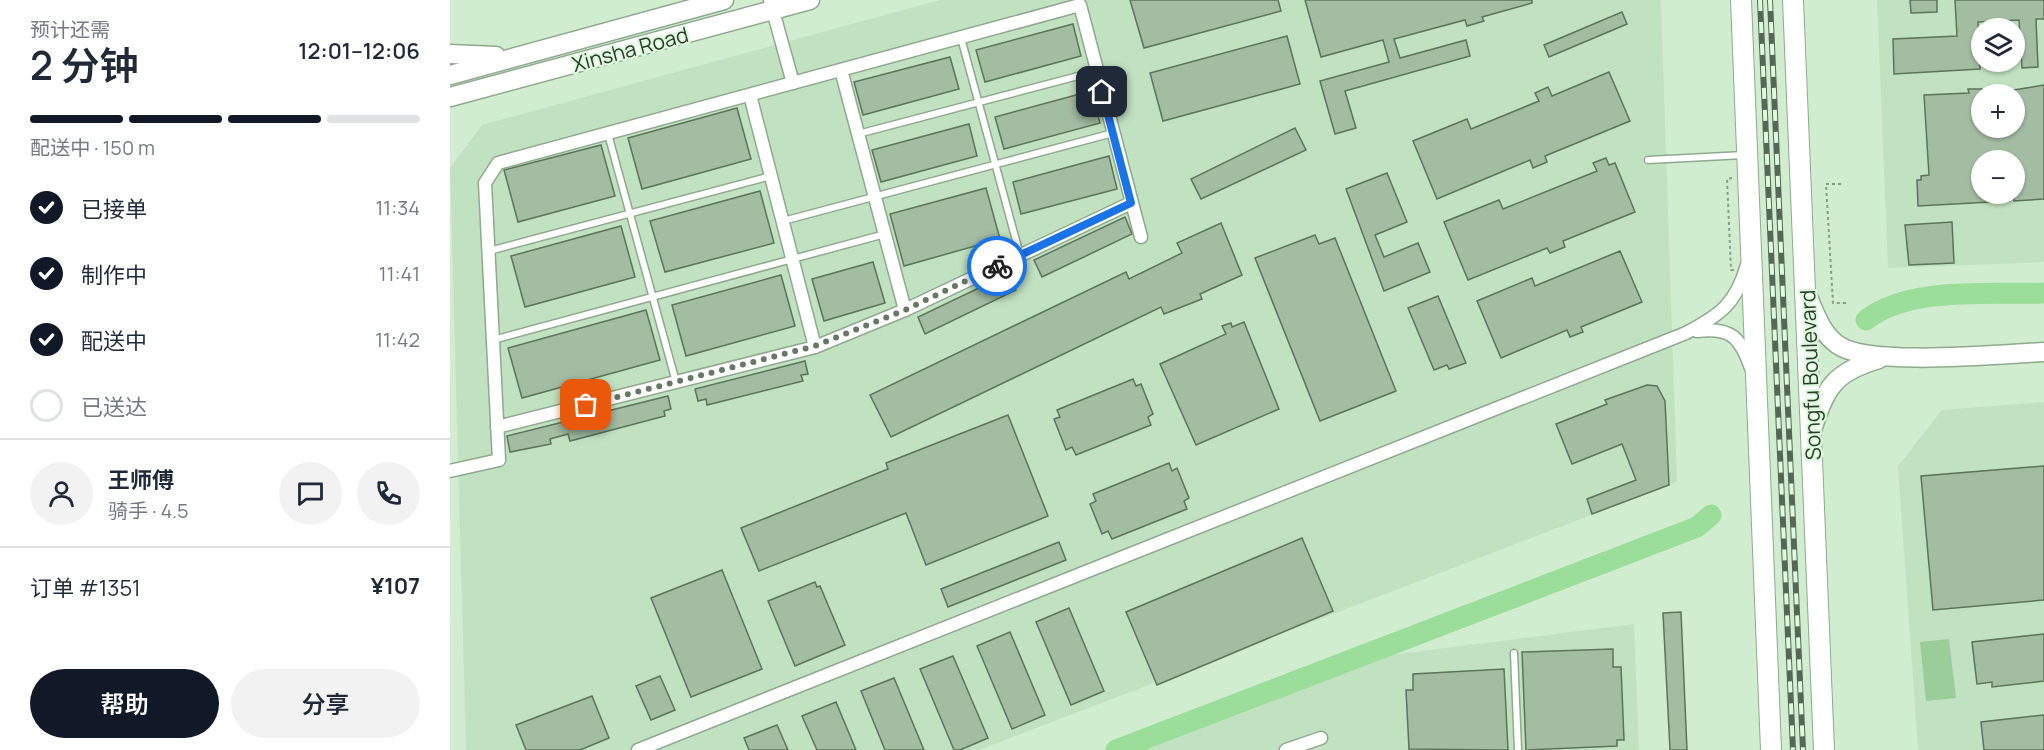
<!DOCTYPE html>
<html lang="zh">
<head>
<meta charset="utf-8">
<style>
  body { margin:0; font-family:Manrope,"Noto Sans SC",sans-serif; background:#f2f2f3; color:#1f2937; height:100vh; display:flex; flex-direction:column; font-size:22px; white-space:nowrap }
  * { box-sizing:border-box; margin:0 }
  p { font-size:20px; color:#747a83 }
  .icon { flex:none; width:33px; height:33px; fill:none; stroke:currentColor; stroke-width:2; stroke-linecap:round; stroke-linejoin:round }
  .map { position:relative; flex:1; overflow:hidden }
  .sheet { display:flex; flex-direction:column; background:#fff; width:450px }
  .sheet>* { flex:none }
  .tools { position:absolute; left:1521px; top:18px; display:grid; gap:12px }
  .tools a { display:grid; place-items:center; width:54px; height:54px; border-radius:50%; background:#fff; box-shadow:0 2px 4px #0004; font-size:30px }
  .pin { position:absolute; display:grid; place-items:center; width:51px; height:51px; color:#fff; margin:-26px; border-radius:12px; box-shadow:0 3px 9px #0006 }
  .courier { position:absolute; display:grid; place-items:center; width:60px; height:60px; margin:-30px; border:4px solid #1a73e8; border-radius:50%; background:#fff; color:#222; box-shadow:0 2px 8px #0007 }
  .headline em { font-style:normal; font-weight:600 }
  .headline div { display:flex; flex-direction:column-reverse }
  .headline { display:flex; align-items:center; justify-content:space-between; height:102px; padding:0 30px }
  h1 { font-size:39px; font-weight:600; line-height:45px }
  .bar { display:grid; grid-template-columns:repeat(4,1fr); gap:9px 6px; align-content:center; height:72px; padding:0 30px }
  .bar i { height:8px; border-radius:4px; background:#e0e1e3 }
  .bar .active { background:#111827 }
  .bar p { grid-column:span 4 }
  .line { display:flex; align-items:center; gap:15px; padding:0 30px; border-top:2px solid #e0e1e3 }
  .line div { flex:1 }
  .round { display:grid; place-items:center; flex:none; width:63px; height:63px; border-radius:32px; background:#f2f2f3 }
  ol { padding:0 30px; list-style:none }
  li { display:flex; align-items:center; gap:18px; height:66px }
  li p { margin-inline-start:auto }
  li .icon { padding:6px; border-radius:50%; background:#111827; color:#fff; stroke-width:4 }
  li:last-child { color:#747a83 }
  li i { width:33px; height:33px; border:3px solid #e0e1e3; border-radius:50% }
  .button { display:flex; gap:12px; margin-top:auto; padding:12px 30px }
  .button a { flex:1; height:69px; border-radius:36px; background:#111827; color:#fff; font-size:24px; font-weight:600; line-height:69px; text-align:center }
  .button a+a { background:#f2f2f3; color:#1f2937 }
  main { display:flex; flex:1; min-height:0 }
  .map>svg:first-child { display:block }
</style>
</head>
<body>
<main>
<section class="sheet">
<div class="headline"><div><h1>2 分钟</h1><p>预计还需</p></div><em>12:01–12:06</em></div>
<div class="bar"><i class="active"></i><i class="active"></i><i class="active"></i><i></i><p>配送中 · 150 m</p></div>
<ol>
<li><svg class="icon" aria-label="check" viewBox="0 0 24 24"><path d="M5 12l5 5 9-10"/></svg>已接单<p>11:34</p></li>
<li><svg class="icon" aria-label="check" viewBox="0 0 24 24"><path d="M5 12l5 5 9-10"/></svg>制作中<p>11:41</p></li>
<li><svg class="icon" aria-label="check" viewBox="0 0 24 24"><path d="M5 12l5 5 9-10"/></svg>配送中<p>11:42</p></li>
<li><i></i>已送达</li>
</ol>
<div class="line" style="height:108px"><a class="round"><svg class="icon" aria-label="person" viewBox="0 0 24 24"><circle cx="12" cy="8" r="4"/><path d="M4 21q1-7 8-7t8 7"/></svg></a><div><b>王师傅</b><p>骑手 · 4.5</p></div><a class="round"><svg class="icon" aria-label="chat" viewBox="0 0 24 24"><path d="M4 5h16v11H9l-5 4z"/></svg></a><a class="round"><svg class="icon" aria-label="phone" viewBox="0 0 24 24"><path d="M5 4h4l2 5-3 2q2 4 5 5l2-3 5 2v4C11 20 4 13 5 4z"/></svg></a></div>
<div class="line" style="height:78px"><div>订单 #1351</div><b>¥107</b></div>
<div class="button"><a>帮助</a><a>分享</a></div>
</section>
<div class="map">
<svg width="1594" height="750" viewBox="0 0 1594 750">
  <rect width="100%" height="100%" fill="#d1edd0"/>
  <g fill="#c1e2c0" fill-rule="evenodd">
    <polygon points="490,0 1211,0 1227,482 529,750 16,750 0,168 32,125"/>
    <path d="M1427,0h167v262l-156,6zM1532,28h32v34h-32zM1532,94h32v34h-32zM1532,160h32v34h-32z"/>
    <polygon points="1594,402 1594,750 1468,750 1448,466 1492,410"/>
    <polygon points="1184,624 1189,750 696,750 940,655"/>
  </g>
  <polygon fill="#9bcd9a" points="1499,639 1506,698 1476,701 1470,642"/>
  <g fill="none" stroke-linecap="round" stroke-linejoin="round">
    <g stroke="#9bde9a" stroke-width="21">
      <path d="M1416,320c43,-34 123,-25 178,-27"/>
      <polyline points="666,750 1247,527 1261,515"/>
    </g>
  </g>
  <g fill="#a3bda2" stroke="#5b745a" stroke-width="1.5">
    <polygon points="680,0 828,0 831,11 694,48"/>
    <polygon points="855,0 1082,0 1082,3 1032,17 1034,21 1017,26 1015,20 944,39 950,58 1016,40 1020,56 895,91 906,128 885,134 870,81 939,62 933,40 871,57"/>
    <polygon points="1460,0 1487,0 1487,12 1461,13"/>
    <polygon points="1505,0 1594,0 1594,19 1586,19 1588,67 1572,68 1569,20 1528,22 1530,69 1444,74 1443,39 1507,36"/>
    <polygon points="1172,12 1177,24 1099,57 1094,45"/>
    <polygon points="623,24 631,56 535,82 526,50"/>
    <polygon points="837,36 850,84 713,121 700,73"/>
    <polygon points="500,57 509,89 413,115 404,82"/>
    <polygon points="1159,72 1180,121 1095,156 1097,162 1083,168 1080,160 987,199 963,141 1017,119 1021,129 1089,101 1085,93 1098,87 1102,96"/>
    <polygon points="1594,85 1594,199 1564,201 1564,160 1532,160 1532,194 1559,194 1559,201 1468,206 1467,180 1471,180 1471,176 1479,175 1474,95 1519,93 1518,89 1532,89 1532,128 1564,128 1564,90"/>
    <polygon points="641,91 650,123 554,149 545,117"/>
    <polygon points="287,108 301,159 192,189 178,138"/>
    <polygon points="519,124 527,156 431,182 422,150"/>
    <polygon points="845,128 856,150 751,199 741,179"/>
    <polygon points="151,145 165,196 68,222 54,170"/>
    <polygon points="659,156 667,189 571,214 563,182"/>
    <polygon points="1156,158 1159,165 1165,163 1185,212 1113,241 1115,247 1100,253 1097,248 1018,280 994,222 1049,200 1053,209 1147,171 1143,163"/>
    <polygon points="937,173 957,222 925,235 934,257 968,243 980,272 934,291 896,189"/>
    <polygon points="536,188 550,239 454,266 440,214"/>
    <polygon points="310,191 324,243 215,272 200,221"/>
    <polygon points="675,217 682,234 592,277 584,260"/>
    <polygon points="1502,222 1504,263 1459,265 1455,225"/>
    <polygon points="771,223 792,275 750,294 752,299 714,314 711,307 441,437 420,395 676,272 679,279 732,253 727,243"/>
    <polygon points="171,226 185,277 75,307 61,256"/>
    <polygon points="865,235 869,244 885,238 946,391 870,421 805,258"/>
    <polygon points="1170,251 1192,302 1131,327 1133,332 1120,337 1117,330 1051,358 1027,301 1082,278 1085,286"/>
    <polygon points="423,262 435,303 374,321 362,279"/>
    <polygon points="558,274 566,290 475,334 468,317"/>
    <polygon points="331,275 345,326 236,356 222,305"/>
    <polygon points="988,296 1016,363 999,369 997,365 984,370 958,308"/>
    <polygon points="196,310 210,360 72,398 58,348"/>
    <polygon points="794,322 829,409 746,445 710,364 776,334 772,326 781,323 782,327"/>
    <polygon points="355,361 358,374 351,375 353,381 257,405 256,399 248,401 245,389"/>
    <polygon points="683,379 686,386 691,384 703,414 698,417 701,425 626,455 622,447 616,450 604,419 610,417 607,410"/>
    <polygon points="1197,385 1207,386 1215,401 1219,485 1142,514 1137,499 1186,480 1172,444 1122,464 1106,424 1157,404 1155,400"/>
    <polygon points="218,396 221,409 214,411 215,416 120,441 118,434 100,439 101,444 60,452 57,436"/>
    <polygon points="558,415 598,516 476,565 456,513 309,571 291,528 438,469 436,463"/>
    <polygon points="719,463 722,471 727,468 739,498 734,501 737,509 662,539 658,531 652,534 640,504 646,501 643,494"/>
    <polygon points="1594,466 1594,600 1483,610 1471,476"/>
    <polygon points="852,538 883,611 707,685 676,612"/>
    <polygon points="609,542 616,560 498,607 491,589"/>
    <polygon points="272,570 312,669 241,697 201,598"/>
    <polygon points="365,582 367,587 370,586 395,645 345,666 318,601"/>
    <polygon points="619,608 654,691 621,705 586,622"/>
    <polygon points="1231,612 1237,750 1220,750 1213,613"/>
    <polygon points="560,632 595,715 562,729 527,646"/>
    <polygon points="1594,634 1594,681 1542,687 1542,682 1527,684 1522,642"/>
    <polygon points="1163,649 1163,667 1171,667 1174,740 1167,740 1167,746 1076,750 1072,652"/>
    <polygon points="503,656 538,738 510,750 504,750 470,669"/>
    <polygon points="1054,669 1058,750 959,749 956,690 963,690 963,674"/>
    <polygon points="210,676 225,710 201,720 186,686"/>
    <polygon points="444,678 474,750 435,750 411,691"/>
    <polygon points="142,696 159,738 130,750 76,750 66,725"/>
    <polygon points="386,702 406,750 367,750 352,716"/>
    <polygon points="1594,715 1594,750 1534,750 1531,722"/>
    <polygon points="327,725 338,750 299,750 294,738"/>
  </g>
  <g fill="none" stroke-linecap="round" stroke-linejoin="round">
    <g stroke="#8fa98e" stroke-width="9">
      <g id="lane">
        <polyline points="511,38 570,255"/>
        <polyline points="158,134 226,382"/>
        <polyline points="408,134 647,71"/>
        <polyline points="1198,160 1294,155"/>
        <polyline points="333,221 663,133"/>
        <polyline points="39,251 321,176"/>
        <polyline points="43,340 435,234"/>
        <polyline points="1064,653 1068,750"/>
      </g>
    </g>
    <g stroke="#8fa98e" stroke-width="15">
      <g id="street">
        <polyline points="320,0 343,83"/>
        <polyline points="391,70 455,310"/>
        <polyline points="300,95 365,347"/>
        <path d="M1247,331c34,-4 43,6 54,37"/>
        <polyline points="47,427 365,347 455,310 681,203"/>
        <polyline points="0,471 49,460 35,183 48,163 630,5 691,237"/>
        <path d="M188,750l1048,-417c34,-18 50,-29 61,-68"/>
        <polyline points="836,750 871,738"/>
      </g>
    </g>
    <g stroke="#8fa98e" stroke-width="21">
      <g id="secondary">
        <polyline points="0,54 46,56"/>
        <polyline points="0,75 274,0"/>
        <polyline points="0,97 360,0"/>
        <path d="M1357,295c8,18 14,38 31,50 31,22 163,9 206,7"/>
        <path d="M1362,430c14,-43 22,-58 67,-71"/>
      </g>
    </g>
    <g stroke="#8fa98e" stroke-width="22">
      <g id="primary">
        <polyline points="1291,0 1321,750"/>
        <polyline points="1343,0 1374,750"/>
      </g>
    </g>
    <g stroke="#889d88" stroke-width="2" stroke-dasharray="3 3" stroke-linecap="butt">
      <polyline points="1282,178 1277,179 1281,270 1284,270"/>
      <polyline points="1391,184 1376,184 1383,303 1397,303"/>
    </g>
    <use href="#lane" stroke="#fff" stroke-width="6"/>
    <use href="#street" stroke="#fff" stroke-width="12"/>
    <use href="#secondary" stroke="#fff" stroke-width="18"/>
    <use href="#primary" stroke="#fff" stroke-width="20"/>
    <g stroke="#576757" stroke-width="6">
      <g id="rail">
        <polyline points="1310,0 1343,750"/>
        <polyline points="1320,0 1353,750"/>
      </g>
    </g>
    <use href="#rail" stroke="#defadd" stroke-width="4" stroke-dasharray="11" stroke-linecap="butt"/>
  </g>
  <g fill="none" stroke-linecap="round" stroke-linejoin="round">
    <polyline stroke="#677867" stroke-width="6" stroke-dasharray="0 10.8" points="136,405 365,346 455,310 547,266"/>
    <polyline stroke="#1a73e8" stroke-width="8" points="547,266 681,203 652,92"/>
  </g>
  <g text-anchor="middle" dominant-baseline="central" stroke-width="4.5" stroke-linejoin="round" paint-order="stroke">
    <g font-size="21" fill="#2e392e" stroke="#defadd">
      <text transform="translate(180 49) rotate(-15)">Xinsha Road</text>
      <text transform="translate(1360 375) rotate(-92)">Songfu Boulevard</text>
    </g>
  </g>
</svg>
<div class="tools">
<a><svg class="icon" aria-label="layers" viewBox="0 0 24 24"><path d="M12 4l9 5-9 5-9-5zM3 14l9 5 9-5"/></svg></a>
<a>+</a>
<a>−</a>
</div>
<div class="pin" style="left:136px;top:405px;background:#ea580c"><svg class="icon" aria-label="bag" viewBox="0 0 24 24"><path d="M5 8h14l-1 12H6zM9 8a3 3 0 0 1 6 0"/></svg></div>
<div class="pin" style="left:652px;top:92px;background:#1f2937"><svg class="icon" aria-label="home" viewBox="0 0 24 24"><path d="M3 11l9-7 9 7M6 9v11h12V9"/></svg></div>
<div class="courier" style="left:547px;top:266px"><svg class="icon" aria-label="bike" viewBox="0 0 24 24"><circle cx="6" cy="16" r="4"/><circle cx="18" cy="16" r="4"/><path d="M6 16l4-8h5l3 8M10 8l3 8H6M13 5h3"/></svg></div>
</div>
</main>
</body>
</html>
